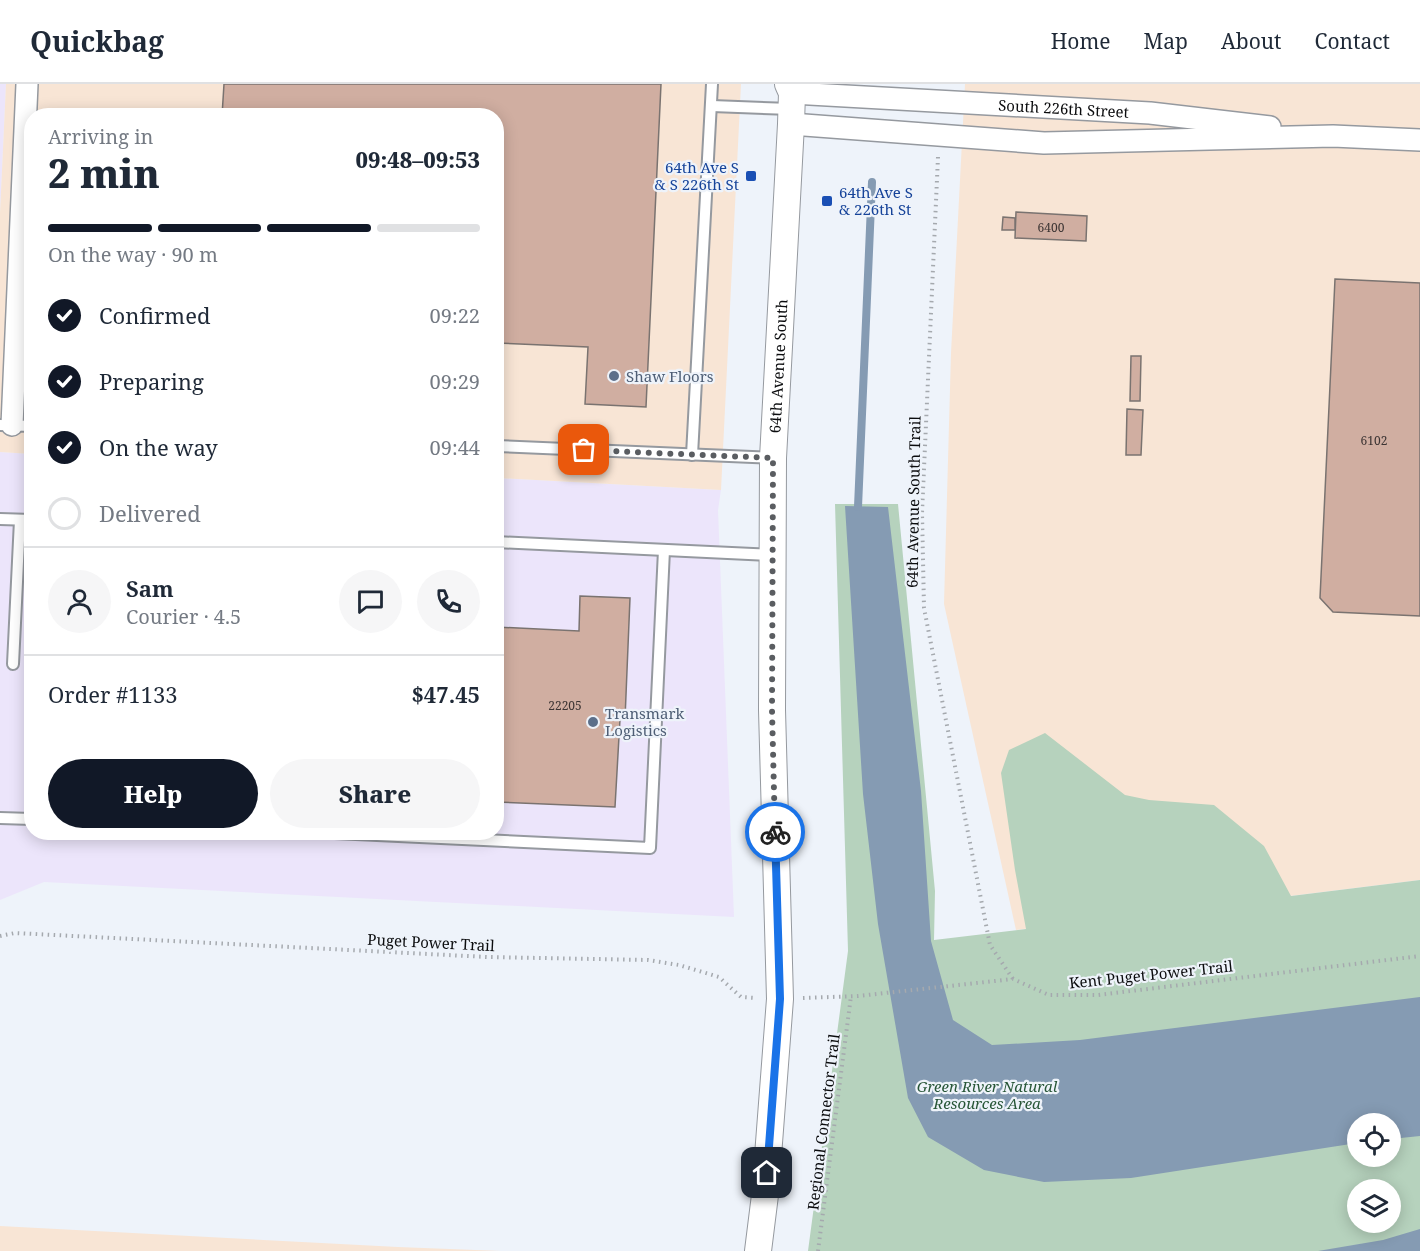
<!DOCTYPE html>
<html lang="en">
<head>
<meta charset="utf-8">
<style>
  body { margin:0; font-family:"Noto Serif",serif; background:#f6f6f7; color:#1f2937; height:100vh; display:flex; flex-direction:column; font-size:22px; white-space:nowrap }
  * { box-sizing:border-box; margin:0 }
  p { font-size:20px; color:#747a83 }
  .icon { flex:none; width:33px; height:33px; fill:none; stroke:currentColor; stroke-width:2; stroke-linecap:round; stroke-linejoin:round }
  .map { position:relative; flex:1; overflow:hidden }
  .details { position:absolute; left:24px; top:24px; width:480px; height:732px; display:flex; flex-direction:column; background:#fff; border-radius:24px; box-shadow:0 3px 15px #0003 }
  .details>* { flex:none }
  .fabs { position:absolute; left:1347px; top:1029px; display:grid; gap:12px }
  .fabs a { display:grid; place-items:center; width:54px; height:54px; border-radius:50%; background:#fff; box-shadow:0 3px 15px #0003; font-size:30px }
  .pin { position:absolute; display:grid; place-items:center; width:51px; height:51px; color:#fff; margin:-26px; border-radius:12px; box-shadow:0 3px 9px #0006 }
  .courier { position:absolute; display:grid; place-items:center; width:60px; height:60px; margin:-30px; border:4px solid #1a73e8; border-radius:50%; background:#fff; color:#222; box-shadow:0 2px 8px #0007 }
  .overview em { font-style:normal; font-weight:800 }
  .overview div { display:flex; flex-direction:column-reverse }
  .overview { display:flex; align-items:center; justify-content:space-between; height:102px; padding:0 24px }
  h1 { font-size:39px; font-weight:800; line-height:45px }
  .bar { display:grid; grid-template-columns:repeat(4,1fr); gap:9px 6px; align-content:center; height:72px; padding:0 24px }
  .bar i { height:8px; border-radius:4px; background:#e0e1e3 }
  .bar .selected { background:#111827 }
  .bar p { grid-column:span 4 }
  .line { display:flex; align-items:center; gap:15px; padding:0 24px; border-top:2px solid #e0e1e3 }
  .line div { flex:1 }
  .round { display:grid; place-items:center; flex:none; width:63px; height:63px; border-radius:32px; background:#f6f6f7 }
  ol { padding:0 24px; list-style:none }
  li { display:flex; align-items:center; gap:18px; height:66px }
  li p { margin-inline-start:auto }
  li .icon { padding:6px; border-radius:50%; background:#111827; color:#fff; stroke-width:4 }
  li:last-child { color:#747a83 }
  li i { width:33px; height:33px; border:3px solid #e0e1e3; border-radius:50% }
  .primary-button { display:flex; gap:12px; margin-top:auto; padding:12px 24px }
  .primary-button a { flex:1; height:69px; border-radius:36px; background:#111827; color:#fff; font-size:24px; font-weight:800; line-height:69px; text-align:center }
  .primary-button a+a { background:#f6f6f7; color:#1f2937 }
  header { display:flex; align-items:center; gap:36px; box-sizing:border-box; height:84px; padding:0 30px; background:#fff; border-bottom:2px solid #e0e1e3 }
  header strong { font-size:28px }
  nav { display:flex; gap:33px; margin-inline-start:auto; font-size:21px }
  .map>svg:first-child { display:block }
</style>
</head>
<body>
<header>
<strong>Quickbag</strong>
<nav><a>Home</a><a>Map</a><a>About</a><a>Contact</a></nav>
</header>
<div class="map">
<svg width="1420" height="1167" viewBox="0 0 1420 1167">
  <rect width="100%" height="100%" fill="#eef3fa"/>
  <g fill="#ece5fb">
    <polygon points="0,0 6,0 0,129"/>
    <polygon points="0,368 31,370 32,748 496,748 497,394 721,406 718,426 734,833 44,798 0,816"/>
  </g>
  <g fill="#f8e5d5">
    <polygon points="6,0 741,0 721,406 497,394 496,32 32,32 31,370 0,368 0,129"/>
    <polygon points="965,0 1420,0 1420,796 1016,846 944,520 951,269"/>
    <polygon points="0,1142 398,1163 501,1167 0,1167"/>
  </g>
  <path fill="#b6d2bd" fill-rule="evenodd" d="M835,420h63l37,387 -1,49 92,-11 -11,-59 -14,-97 8,-23 36,-17 80,62 24,5 65,5 50,41 27,50 129,-16v371h-612l40,-300zM1358,1040h32v32h-32zM1358,1106h32v32h-32z"/>
  <g fill="#859bb3">
    <polygon points="845,422 888,423 921,707 931,857 953,936 992,961 1080,956 1420,913 1420,1052 1391,1055 1390,1040 1358,1040 1357,1059 1131,1094 1044,1098 984,1086 928,1053 908,1014 878,840 863,710"/>
    <polygon points="1420,1145 1420,1167 1318,1167 1383,1156"/>
  </g>
  <g fill="none" stroke-linecap="round" stroke-linejoin="round">
    <polyline stroke="#859bb3" stroke-width="8" points="858,423 872,98"/>
  </g>
  <g fill="#d0aea1" stroke="#7a7370" stroke-width="1.5">
    <polygon points="224,0 661,0 646,323 585,320 588,263 496,259 496,32 222,32"/>
    <polygon points="1016,128 1087,132 1086,157 1015,154"/>
    <polygon points="1003,133 1015,134 1015,146 1002,146"/>
    <polygon points="1335,195 1420,199 1420,532 1333,528 1320,514"/>
    <polygon points="1131,272 1141,272 1140,317 1130,317"/>
    <polygon points="1127,325 1143,326 1141,371 1126,371"/>
    <polygon points="580,512 630,514 625,635 620,635 615,723 496,718 496,543 579,547"/>
    <polygon points="32,524 32,599 28,599"/>
    <polygon points="32,616 32,695 28,695"/>
  </g>
  <g fill="none" stroke-linecap="round" stroke-linejoin="round">
    <g stroke="#95999f" stroke-width="14">
      <g id="service">
        <polyline points="712,22 791,25"/>
        <polyline points="0,341 32,342"/>
        <polyline points="496,362 773,374"/>
        <polyline points="692,371 712,0"/>
        <polyline points="0,435 32,436"/>
        <polyline points="496,458 772,471"/>
        <polyline points="13,580 20,436"/>
        <polyline points="0,734 32,735"/>
        <polyline points="313,748 650,764 664,466"/>
      </g>
    </g>
    <g stroke="#95999f" stroke-width="24">
      <g id="minor">
        <path id="s1" d="M792,9l358,20 120,14"/>
        <polyline points="791,40 1044,59 1333,52 1420,56"/>
        <polyline points="12,341 27,0"/>
      </g>
    </g>
    <g stroke="#95999f" stroke-width="28">
      <g id="tertiary">
        <path id="s2" d="M758,1167l7,-56 15,-196 -8,-289 1,-252 18,-334 1,-31 -4,-9"/>
      </g>
    </g>
    <g stroke="#a5a9ae" stroke-width="4" stroke-dasharray="1.5 4.5" stroke-linecap="butt">
      <polyline points="938,73 922,429 924,524 990,861 1013,895"/>
      <polyline points="0,852 15,849 487,873 648,876 679,881 719,893 741,913 757,914"/>
      <polyline points="803,914 858,912 1013,895 1049,911 1098,911 1420,872"/>
      <polyline points="818,1167 851,912"/>
    </g>
    <use href="#service" stroke="#fff" stroke-width="10"/>
    <use href="#minor" stroke="#fff" stroke-width="21"/>
    <use href="#tertiary" stroke="#fff" stroke-width="26"/>
  </g>
  <g fill="none" stroke-linecap="round" stroke-linejoin="round">
    <polyline stroke="#5a5d61" stroke-width="6" stroke-dasharray="0 10.8" points="584,366 773,374 772,626 775,748"/>
    <polyline stroke="#1a73e8" stroke-width="8" points="767,1089 780,915 775,748"/>
  </g>
  <g fill="#1a4fb4" stroke="#eef3fa" stroke-width="2">
    <rect x="745" y="86" width="12" height="12" rx="3"/>
    <rect x="821" y="111" width="12" height="12" rx="3"/>
  </g>
  <g fill="#5c6f8a" stroke="#eef3fa" stroke-width="2">
    <circle cx="614" cy="292" r="6"/>
    <circle cx="593" cy="638" r="6"/>
  </g>
  <g text-anchor="middle" dominant-baseline="central" stroke-width="4.5" stroke-linejoin="round" paint-order="stroke">
    <g font-size="12" fill="#3c3433">
      <text x="1051" y="143">6400</text>
      <text x="1374" y="356">6102</text>
      <text x="565" y="621">22205</text>
    </g>
    <g font-size="15" fill="#0b0c0e" stroke="#eef3fa">
      <text stroke="none"><textPath href="#s1" startOffset="272">South 226th Street</textPath></text>
      <text stroke="none"><textPath href="#s2" startOffset="886">64th Avenue South</textPath></text>
      <text transform="translate(913 418) rotate(-89)">64th Avenue South Trail</text>
      <text transform="translate(431 858) rotate(3)">Puget Power Trail</text>
      <text transform="translate(1151 890) rotate(-6)">Kent Puget Power Trail</text>
      <text transform="translate(823 1038) rotate(-83)">Regional Connector Trail</text>
    </g>
    <g font-size="15" fill="#164399" stroke="#eef3fa" text-anchor="end">
      <text x="739" y="83">64th Ave S<tspan x="739" dy="17">&amp; S 226th St</tspan></text>
      <text x="839" y="108" text-anchor="start">64th Ave S<tspan x="839" dy="17">&amp; 226th St</tspan></text>
    </g>
    <g font-size="15" fill="#4e5e75" stroke="#eef3fa" text-anchor="start">
      <text x="626" y="292">Shaw Floors</text>
      <text x="605" y="629">Transmark<tspan x="605" dy="17">Logistics</tspan></text>
    </g>
    <g font-size="15" font-style="italic" fill="#275637" stroke="#eef3fa">
      <text x="987" y="1002">Green River Natural<tspan x="987" dy="17">Resources Area</tspan></text>
    </g>
  </g>
</svg>
<div class="fabs">
<a><svg class="icon" aria-label="locate" viewBox="0 0 24 24"><circle cx="12" cy="12" r="6"/><path d="M12 2v4M12 18v4M2 12h4M18 12h4"/></svg></a>
<a><svg class="icon" aria-label="layers" viewBox="0 0 24 24"><path d="M12 4l9 5-9 5-9-5zM3 14l9 5 9-5"/></svg></a>
</div>
<div class="pin" style="left:584px;top:366px;background:#ea580c"><svg class="icon" aria-label="bag" viewBox="0 0 24 24"><path d="M5 8h14l-1 12H6zM9 8a3 3 0 0 1 6 0"/></svg></div>
<div class="pin" style="left:767px;top:1089px;background:#1f2937"><svg class="icon" aria-label="home" viewBox="0 0 24 24"><path d="M3 11l9-7 9 7M6 9v11h12V9"/></svg></div>
<div class="courier" style="left:775px;top:748px"><svg class="icon" aria-label="bike" viewBox="0 0 24 24"><circle cx="6" cy="16" r="4"/><circle cx="18" cy="16" r="4"/><path d="M6 16l4-8h5l3 8M10 8l3 8H6M13 5h3"/></svg></div>
<section class="details">
<div class="overview"><div><h1>2 min</h1><p>Arriving in</p></div><em>09:48–09:53</em></div>
<div class="bar"><i class="selected"></i><i class="selected"></i><i class="selected"></i><i></i><p>On the way · 90 m</p></div>
<ol>
<li><svg class="icon" aria-label="check" viewBox="0 0 24 24"><path d="M5 12l5 5 9-10"/></svg>Confirmed<p>09:22</p></li>
<li><svg class="icon" aria-label="check" viewBox="0 0 24 24"><path d="M5 12l5 5 9-10"/></svg>Preparing<p>09:29</p></li>
<li><svg class="icon" aria-label="check" viewBox="0 0 24 24"><path d="M5 12l5 5 9-10"/></svg>On the way<p>09:44</p></li>
<li><i></i>Delivered</li>
</ol>
<div class="line" style="height:108px"><a class="round"><svg class="icon" aria-label="person" viewBox="0 0 24 24"><circle cx="12" cy="8" r="4"/><path d="M4 21q1-7 8-7t8 7"/></svg></a><div><b>Sam</b><p>Courier · 4.5</p></div><a class="round"><svg class="icon" aria-label="chat" viewBox="0 0 24 24"><path d="M4 5h16v11H9l-5 4z"/></svg></a><a class="round"><svg class="icon" aria-label="phone" viewBox="0 0 24 24"><path d="M5 4h4l2 5-3 2q2 4 5 5l2-3 5 2v4C11 20 4 13 5 4z"/></svg></a></div>
<div class="line" style="height:78px"><div>Order #1133</div><b>$47.45</b></div>
<div class="primary-button"><a>Help</a><a>Share</a></div>
</section>
</div>
</body>
</html>
